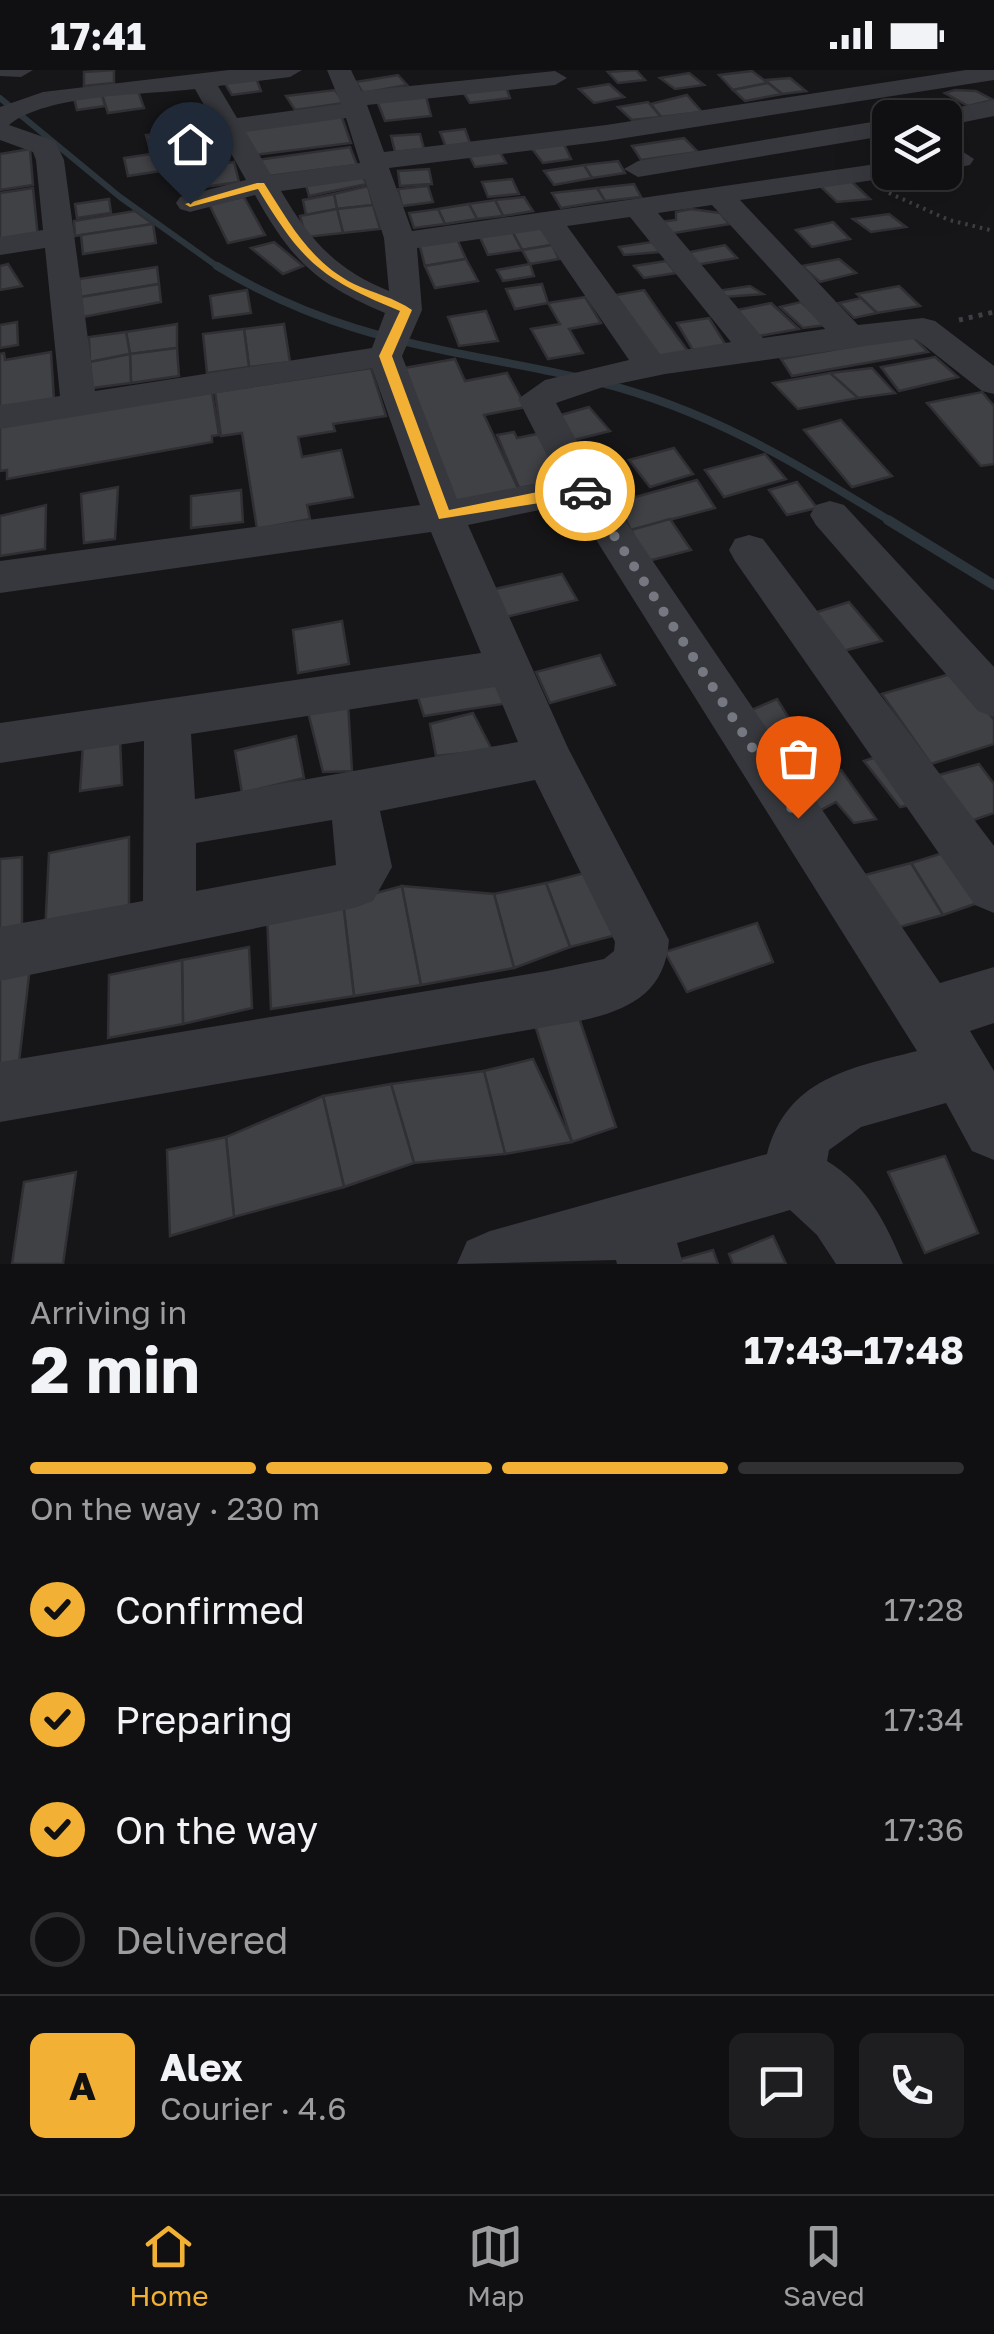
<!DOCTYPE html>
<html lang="en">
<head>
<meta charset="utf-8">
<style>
  body { margin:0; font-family:"Golos Text",sans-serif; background:#1e1e20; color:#f1f3f6; height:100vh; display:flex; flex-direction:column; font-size:38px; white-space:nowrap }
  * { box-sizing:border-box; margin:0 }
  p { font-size:32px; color:#9c9d9f }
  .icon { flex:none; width:55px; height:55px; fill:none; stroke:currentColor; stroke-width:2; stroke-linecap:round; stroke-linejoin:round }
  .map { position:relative; height:1194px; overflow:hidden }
  .sheet { display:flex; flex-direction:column; background:#101012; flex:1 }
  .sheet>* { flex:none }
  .buttons { position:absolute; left:872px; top:30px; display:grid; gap:20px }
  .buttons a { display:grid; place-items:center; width:90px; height:90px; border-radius:15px; background:#101012; box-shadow:0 10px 40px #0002,0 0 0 2px #303032; font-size:50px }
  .pin { position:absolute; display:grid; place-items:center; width:85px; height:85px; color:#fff; margin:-102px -42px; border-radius:50% 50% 50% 0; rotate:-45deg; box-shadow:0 0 10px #0007 }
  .pin .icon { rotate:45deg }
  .courier { position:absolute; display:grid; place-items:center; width:100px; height:100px; margin:-50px; border:8px solid #f2b134; border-radius:50%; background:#fff; color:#222; box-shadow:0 2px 12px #0007 }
  .headline em { font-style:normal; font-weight:700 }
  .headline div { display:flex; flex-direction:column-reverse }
  .headline { display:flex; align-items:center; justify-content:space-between; height:170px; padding:0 30px }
  h1 { font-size:65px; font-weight:700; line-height:75px }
  .bar { display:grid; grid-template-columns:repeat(4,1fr); gap:15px 10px; align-content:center; height:120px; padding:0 30px }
  .bar i { height:12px; border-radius:8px; background:#303032 }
  .bar .selected { background:#f2b134 }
  .bar p { grid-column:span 4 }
  .line { display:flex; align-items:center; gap:25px; padding:0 30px; border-top:2px solid #303032 }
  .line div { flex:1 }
  .round { display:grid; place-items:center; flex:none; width:105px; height:105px; border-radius:15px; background:#1e1e20 }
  ol { padding:0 30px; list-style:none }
  li { display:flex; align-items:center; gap:30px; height:110px }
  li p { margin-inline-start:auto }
  li .icon { padding:10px; border-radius:50%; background:#f2b134; color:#111; stroke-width:4 }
  li:last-child { color:#9c9d9f }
  li i { width:55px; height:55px; border:5px solid #303032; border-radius:50% }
  .status { display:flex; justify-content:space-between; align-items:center; height:70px; padding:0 50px; background:#101012; direction:ltr }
  .status svg { height:28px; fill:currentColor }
  .menu { display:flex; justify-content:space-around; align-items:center; height:140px; border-top:2px solid #303032; background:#101012; font-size:28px; color:#9c9d9f }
  .menu a { display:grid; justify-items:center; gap:5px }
  .menu .selected { color:#f2b134 }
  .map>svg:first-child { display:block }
</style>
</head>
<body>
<div class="status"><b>17:41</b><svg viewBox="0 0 49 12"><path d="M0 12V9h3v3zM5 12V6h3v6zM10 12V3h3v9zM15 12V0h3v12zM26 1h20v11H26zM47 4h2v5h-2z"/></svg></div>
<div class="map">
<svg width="994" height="1194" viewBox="0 0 994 1194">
  <rect width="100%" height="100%" fill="#161618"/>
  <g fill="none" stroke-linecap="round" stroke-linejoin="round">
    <polyline stroke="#2c353c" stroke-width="6" points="0,28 120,127 221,199"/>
    <g stroke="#2c353c" stroke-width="8">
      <path d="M217,196c123,75 223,81 359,111"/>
      <path d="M598,312c112,28 197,81 294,140"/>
    </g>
    <polyline stroke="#2c353c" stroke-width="10" points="888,450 994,515"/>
  </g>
  <g fill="#404145" stroke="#303034" stroke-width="2.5">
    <polygon points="114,0 114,13 84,16 84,2"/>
    <polygon points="636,0 645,10 618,13 608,2"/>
    <polygon points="752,1 768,13 733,20 719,5"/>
    <polygon points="689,3 704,15 675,19 660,8"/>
    <polygon points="398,5 407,15 363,23 356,12"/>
    <polygon points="256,8 261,21 232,25 224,12"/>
    <polygon points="790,8 806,21 782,24 765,10"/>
    <polygon points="768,13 782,24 745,31 733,20"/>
    <polygon points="609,14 624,27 594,33 579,19"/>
    <polygon points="506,17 510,28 470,33 463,22"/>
    <polygon points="335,20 344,33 295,40 286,26"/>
    <polygon points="955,20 976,21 993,30 968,36 945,23"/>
    <polygon points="138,21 144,38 108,43 102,25"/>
    <polygon points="102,25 105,36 77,40 74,28"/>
    <polygon points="687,25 702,42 661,47 651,34"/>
    <polygon points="426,26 431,46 385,51 377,31"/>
    <polygon points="648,32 661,47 632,50 618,37"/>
    <polygon points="340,42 351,73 246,86 239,56"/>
    <polygon points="213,56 225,91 128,106 124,88 151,84 146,65"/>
    <polygon points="465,59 470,73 446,77 440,62"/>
    <polygon points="420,64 424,79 395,82 391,66"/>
    <polygon points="684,68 698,82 641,90 632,76"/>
    <polygon points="563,72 571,89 543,93 530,76"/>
    <polygon points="350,77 357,95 261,107 257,90"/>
    <polygon points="30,79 33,115 0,120 0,84"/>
    <polygon points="499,80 506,93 475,97 468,83"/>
    <polygon points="618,91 625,103 592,108 584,95"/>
    <polygon points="234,92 239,112 190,119 186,98"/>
    <polygon points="584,95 592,108 554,115 544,101"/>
    <polygon points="429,99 432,114 400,116 398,101"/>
    <polygon points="361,104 367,114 309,126 305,111"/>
    <polygon points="512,109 519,124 488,127 482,112"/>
    <polygon points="851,111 870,129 837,132 819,115"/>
    <polygon points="634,114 641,127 605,131 597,118"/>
    <polygon points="368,116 373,135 337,139 334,124"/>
    <polygon points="428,116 433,132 402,136 398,119"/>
    <polygon points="33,118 38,168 0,175 0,123"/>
    <polygon points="597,118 605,131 561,138 552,123"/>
    <polygon points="334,124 337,139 306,145 303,130"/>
    <polygon points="244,127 265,165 228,173 209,134"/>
    <polygon points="524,127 533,141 503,146 495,130"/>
    <polygon points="109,129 111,143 77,148 75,134"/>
    <polygon points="495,130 503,146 477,149 469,134"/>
    <polygon points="469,134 477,149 445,154 438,139"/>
    <polygon points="373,135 380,159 343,163 337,139"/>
    <polygon points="337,139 343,163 306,167 300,146"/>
    <polygon points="438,139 445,154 414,158 409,143"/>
    <polygon points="691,139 720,143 729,154 668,164 659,152 676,150 676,142"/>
    <polygon points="135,141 153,154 75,166 74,151"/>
    <polygon points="889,144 906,157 871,162 853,149"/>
    <polygon points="833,152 850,169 812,177 796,160"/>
    <polygon points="153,154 156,173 83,184 81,165"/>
    <polygon points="543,157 552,175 522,180 512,161"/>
    <polygon points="512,161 522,180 488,185 479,165"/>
    <polygon points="457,169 466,189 425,196 419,173"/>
    <polygon points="274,172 303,196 283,204 251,178"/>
    <polygon points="652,172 660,182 624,185 619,177"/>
    <polygon points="552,175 559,189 530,194 522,180"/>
    <polygon points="725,175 737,188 696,195 685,183"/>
    <polygon points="466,189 478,211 435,218 425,196"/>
    <polygon points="839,189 856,203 820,212 802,196"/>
    <polygon points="666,191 676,203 644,208 634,196"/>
    <polygon points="8,194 22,216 0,220 0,196"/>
    <polygon points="530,194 534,206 503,211 497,200"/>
    <polygon points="157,197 159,214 81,227 79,209"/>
    <polygon points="159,214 161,232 83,247 81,227"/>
    <polygon points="542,214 548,233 515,239 506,219"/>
    <polygon points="750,216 763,224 724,227 717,221"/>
    <polygon points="899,216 920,236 877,243 857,224"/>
    <polygon points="247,220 251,243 213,248 210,226"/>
    <polygon points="644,220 662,246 690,284 656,291 611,226"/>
    <polygon points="585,227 601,253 569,259 583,283 548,289 531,259 560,254 548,233"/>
    <polygon points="861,228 877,243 854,248 839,233"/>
    <polygon points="801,232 826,255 803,258 780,237"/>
    <polygon points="771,233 799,259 759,266 737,240"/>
    <polygon points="486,241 498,271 459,276 448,247"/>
    <polygon points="709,248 727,277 694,282 677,253"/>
    <polygon points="17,252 18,275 0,278 0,255"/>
    <polygon points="177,254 177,278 130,284 126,262"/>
    <polygon points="284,254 290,292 249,297 244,259"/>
    <polygon points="244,259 249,297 207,303 203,264"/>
    <polygon points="126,262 130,284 90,292 89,267"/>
    <polygon points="912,266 928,282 792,306 781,289"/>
    <polygon points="177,278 179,306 131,313 130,284"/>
    <polygon points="51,282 54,330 0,340 0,284 4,283 5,290"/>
    <polygon points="130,284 131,313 92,318 90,292"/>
    <polygon points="935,287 958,307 899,321 881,297"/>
    <polygon points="455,289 465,311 507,303 526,337 484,345 519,420 445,435 393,300"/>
    <polygon points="371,298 386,346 333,354 335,361 298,367 302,387 341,380 353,427 307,435 310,449 257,459 242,363 221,366 215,322"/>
    <polygon points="872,298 895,323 858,328 830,303"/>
    <polygon points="830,303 858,328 798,339 773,313"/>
    <polygon points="212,322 219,365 212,366 212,372 7,409 7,400 0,401 0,356"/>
    <polygon points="982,322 994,336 994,394 981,396 927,333"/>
    <polygon points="589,337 610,361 570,371 554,347"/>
    <polygon points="841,350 892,406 852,417 804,360"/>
    <polygon points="514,362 517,368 542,363 563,410 519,418 497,365"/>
    <polygon points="674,378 693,404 650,417 629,390"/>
    <polygon points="765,384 786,409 724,427 705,400"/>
    <polygon points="697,410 715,438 631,460 617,432"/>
    <polygon points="797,412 817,438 787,445 769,420"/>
    <polygon points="118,417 115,469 84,473 81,424"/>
    <polygon points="241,420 243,452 191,458 191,426"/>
    <polygon points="46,435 45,479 0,486 0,446"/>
    <polygon points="670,449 691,480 648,491 631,460"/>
    <polygon points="562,504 577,530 506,547 495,519"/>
    <polygon points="849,532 882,571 835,583 808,545"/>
    <polygon points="342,551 349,594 298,603 293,560"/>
    <polygon points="600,585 615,615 550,633 536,602"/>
    <polygon points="957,602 994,650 994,674 931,694 882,624"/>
    <polygon points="495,607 509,633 424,646 415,618"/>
    <polygon points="777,629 806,676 772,691 742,644"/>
    <polygon points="348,633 352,701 323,702 308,642"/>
    <polygon points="473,643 492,680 436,686 430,654"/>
    <polygon points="296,666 304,708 242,723 235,681"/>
    <polygon points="120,669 122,715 80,721 83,674"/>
    <polygon points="879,686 920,733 900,737 864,691"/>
    <polygon points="979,694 994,714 994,743 965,753 928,708"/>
    <polygon points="841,700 876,749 854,753 836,732 817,742 800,716"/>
    <polygon points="129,767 129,845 45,863 49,783"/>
    <polygon points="956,779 989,829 943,845 911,793"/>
    <polygon points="22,787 22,857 0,859 0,789"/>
    <polygon points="911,793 943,845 889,860 857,807"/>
    <polygon points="596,800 624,863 570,877 546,813"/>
    <polygon points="546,813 570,877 514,898 494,824"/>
    <polygon points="402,816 421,915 354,926 343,832"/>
    <polygon points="402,816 494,824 514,898 421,915"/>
    <polygon points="343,832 354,926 271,939 267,845"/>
    <polygon points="757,853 773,892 687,922 665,882"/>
    <polygon points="249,877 252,938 183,954 182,890"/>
    <polygon points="0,886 30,897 19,992 0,994"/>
    <polygon points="182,890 183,954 108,968 109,905"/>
    <polygon points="576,939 616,1057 572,1072 534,952"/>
    <polygon points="533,989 572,1072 505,1084 484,1001"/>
    <polygon points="484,1001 505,1084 414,1093 391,1014"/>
    <polygon points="391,1014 414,1093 344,1117 323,1026"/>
    <polygon points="323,1026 344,1117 234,1147 226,1067"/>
    <polygon points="226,1067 234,1147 170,1166 167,1080"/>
    <polygon points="945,1086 978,1163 925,1183 888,1102"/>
    <polygon points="76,1102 63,1194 12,1194 24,1112"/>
    <polygon points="773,1166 786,1194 733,1194 729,1184"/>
    <polygon points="713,1180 718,1194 663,1194"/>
  </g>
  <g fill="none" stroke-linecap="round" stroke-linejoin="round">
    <polyline stroke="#3d3f44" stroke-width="4" stroke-dasharray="2.5 5" stroke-linecap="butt" points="889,123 949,150 994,161"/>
    <polyline stroke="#3d3f44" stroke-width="5" stroke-dasharray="4 6" stroke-linecap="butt" points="959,250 994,242"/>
    <g fill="#37383d" fill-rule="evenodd">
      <polygon points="0,0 33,0 21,7 0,6"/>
      <path d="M229,0h73l-12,7 -72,9 19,32 104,-14 -14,-34h24l10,21 194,-20 12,7 -12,7 -188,20 17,47 222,-27 360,-55h28v10l-388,61 -217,27 23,63 478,-69v10h12l-2,4 -160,24 118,125 65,-7 12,3 59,45v28l-12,-3 -66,-52 -251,35 -62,13 -47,16 43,79 341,501 54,-16v56l-24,8 24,40v89l-22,-9 -26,-48 -85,24 -32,23 -2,11c40,24 59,62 76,103h-67l-19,-29 -27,-25 -113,33 6,21h-66l-1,-4 -159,4 10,-23 23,-10 277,-77c20,-75 82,-86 150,-103l-344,-548 -105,22 100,223 101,192c-4,54 -42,71 -90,81l-579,101v-60l547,-91 57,-12 10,-8 1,-9 -80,-162 -155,31 12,56 -19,34 -19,7 -354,73v-54l143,-26 1,-160 -144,22v-40l481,-70 -50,-121 -431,61v-32l420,-56 -48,-137 -372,61v-24l60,-9 -15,-148 -45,7v-18l43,-7 -7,-70 -3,-8 -33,-12v-33l43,-15zM195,19l51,91 -66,17 -4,6 4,6 10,3 65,-17c37,66 60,88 130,118l-13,35 -277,43 -31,-231 -9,-19 -46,-16c37,-31 137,-30 186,-36zM346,48l14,45 -89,12 -25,-43zM365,109l19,59 5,53c-54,-22 -79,-51 -108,-100zM712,135l113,124 -62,9 -105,-125zM630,147l101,125 -71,12 -93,-128zM540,160l89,130 -84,20 -27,19 41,80 -102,20 -55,-143 20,-46 -5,-62zM495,617l23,55 -323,57 -4,-65zM332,750l4,45 -140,26v-48z"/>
      <polygon points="994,30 994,46 945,56 945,48 931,48 935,42"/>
      <polygon points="890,49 890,65 638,107 624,99 638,91"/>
      <polygon points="945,70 974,89 970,95 960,97 945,91"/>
      <polygon points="830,431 844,435 994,597 994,647 978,641 816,455 810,445 816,435"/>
      <polygon points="749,465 763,469 994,776 994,843 975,835 735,491 729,480 735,469"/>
    </g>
  </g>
  <path fill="#f2b134" d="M257,113h7c25,39 46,79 90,101 19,9 41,14 58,26l-20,46 57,154 133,-27 8,5v7l-151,24 -60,-163 21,-45c-80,-33 -97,-48 -142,-122l-68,18 -5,-3z"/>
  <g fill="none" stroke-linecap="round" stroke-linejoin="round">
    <polyline stroke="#757880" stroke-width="10" stroke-dasharray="0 18" points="585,421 798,748"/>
  </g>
</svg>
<div class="buttons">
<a><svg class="icon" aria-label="layers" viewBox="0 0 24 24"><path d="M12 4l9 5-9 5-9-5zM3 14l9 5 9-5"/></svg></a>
</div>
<div class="pin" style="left:798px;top:748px;background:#ea580c"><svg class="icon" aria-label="bag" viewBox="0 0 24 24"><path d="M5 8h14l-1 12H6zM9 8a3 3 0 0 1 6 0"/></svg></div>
<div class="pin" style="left:190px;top:134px;background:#1f2937"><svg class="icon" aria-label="home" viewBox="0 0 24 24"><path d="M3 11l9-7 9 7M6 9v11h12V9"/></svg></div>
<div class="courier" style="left:585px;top:421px"><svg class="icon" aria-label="car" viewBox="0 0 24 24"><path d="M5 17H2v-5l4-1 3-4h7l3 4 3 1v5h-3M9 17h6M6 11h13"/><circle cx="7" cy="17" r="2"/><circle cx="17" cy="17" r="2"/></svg></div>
</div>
<section class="sheet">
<div class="headline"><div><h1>2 min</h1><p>Arriving in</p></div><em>17:43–17:48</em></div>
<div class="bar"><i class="selected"></i><i class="selected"></i><i class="selected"></i><i></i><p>On the way · 230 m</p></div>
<ol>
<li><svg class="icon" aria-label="check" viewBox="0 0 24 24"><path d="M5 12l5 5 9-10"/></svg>Confirmed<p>17:28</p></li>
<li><svg class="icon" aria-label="check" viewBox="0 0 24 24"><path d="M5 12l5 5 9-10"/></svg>Preparing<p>17:34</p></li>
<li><svg class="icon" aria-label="check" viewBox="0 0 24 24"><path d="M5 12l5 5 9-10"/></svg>On the way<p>17:36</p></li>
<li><i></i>Delivered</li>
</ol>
<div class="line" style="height:180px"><b class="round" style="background:#f2b134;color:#111">A</b><div><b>Alex</b><p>Courier · 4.6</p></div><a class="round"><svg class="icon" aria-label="chat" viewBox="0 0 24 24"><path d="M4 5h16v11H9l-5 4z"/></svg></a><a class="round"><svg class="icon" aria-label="phone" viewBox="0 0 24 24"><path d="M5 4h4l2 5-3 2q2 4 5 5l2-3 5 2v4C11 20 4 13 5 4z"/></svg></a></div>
</section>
<nav class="menu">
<a class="selected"><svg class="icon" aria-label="home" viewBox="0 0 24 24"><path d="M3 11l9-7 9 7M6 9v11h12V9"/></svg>Home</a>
<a><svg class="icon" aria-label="map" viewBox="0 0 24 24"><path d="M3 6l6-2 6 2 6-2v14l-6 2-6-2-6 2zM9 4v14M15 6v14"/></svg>Map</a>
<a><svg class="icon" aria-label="saved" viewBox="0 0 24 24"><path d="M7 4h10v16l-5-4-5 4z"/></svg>Saved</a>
</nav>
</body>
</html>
